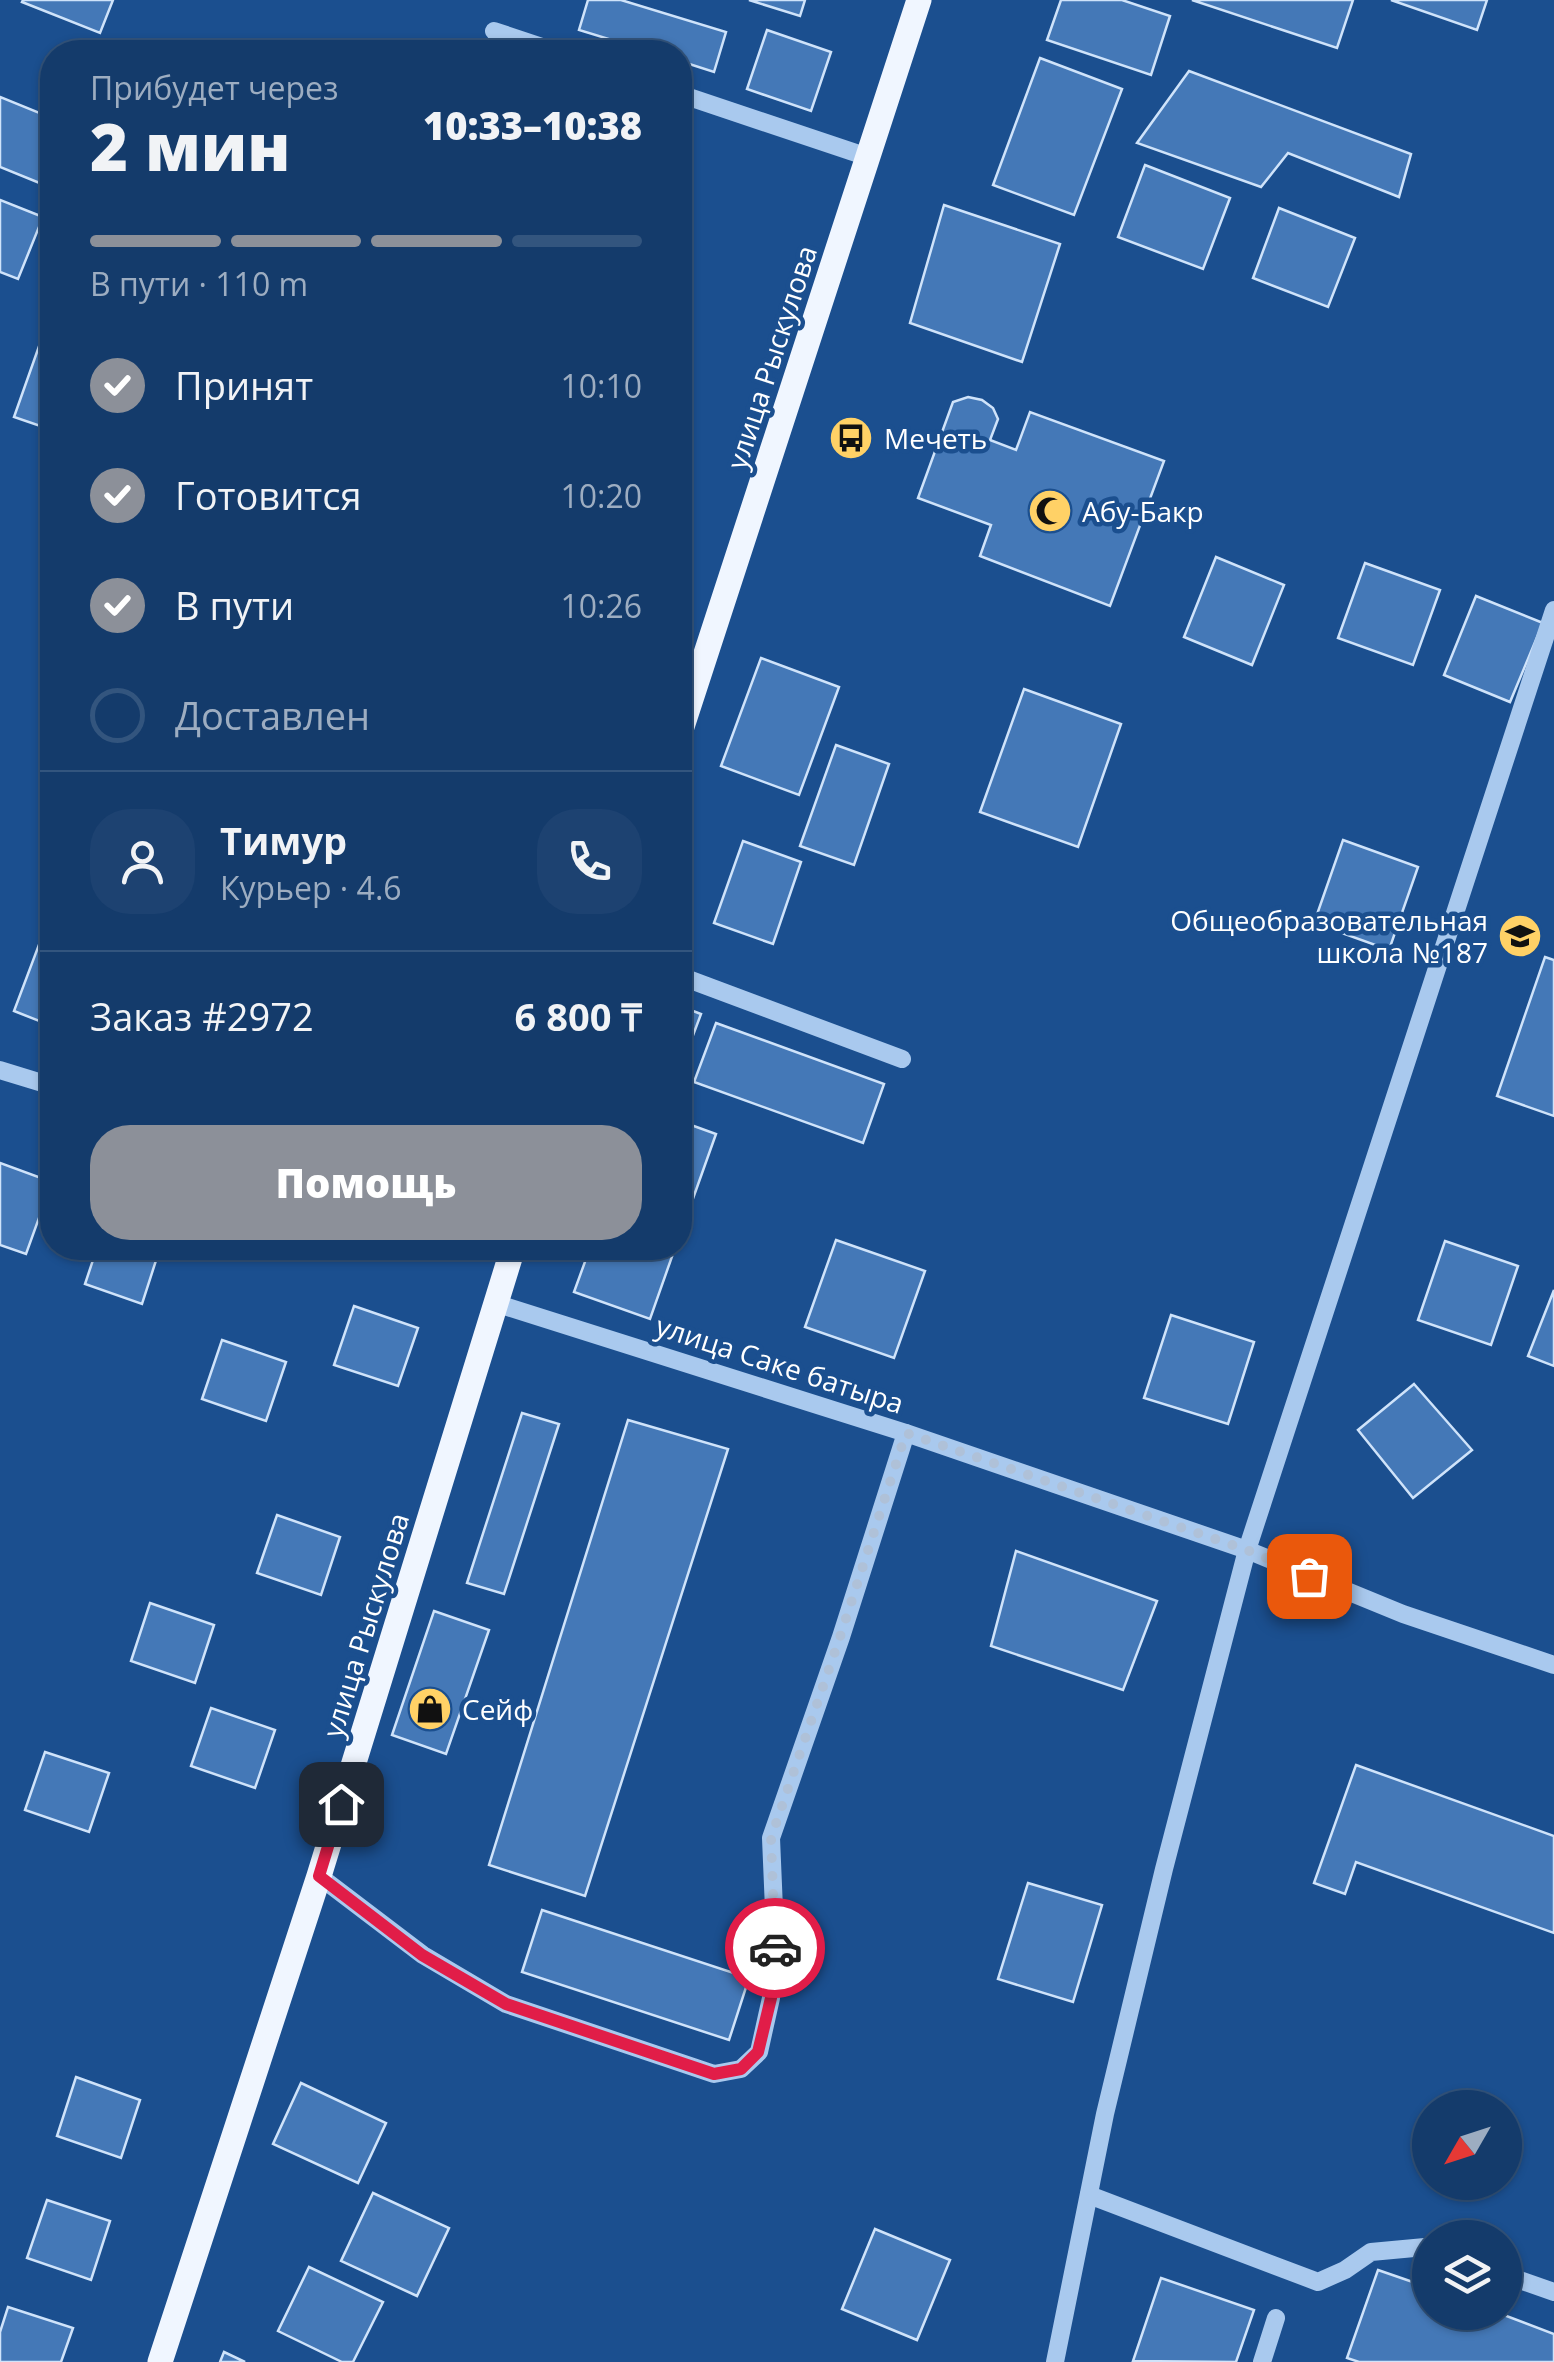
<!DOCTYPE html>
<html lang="ru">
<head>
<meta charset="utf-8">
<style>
  body { margin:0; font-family:"Open Sans",sans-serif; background:#1d4271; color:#f1f3f6; height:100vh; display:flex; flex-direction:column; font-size:38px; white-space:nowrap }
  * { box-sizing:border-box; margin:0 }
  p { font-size:32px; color:#9dadc1 }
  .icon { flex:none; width:55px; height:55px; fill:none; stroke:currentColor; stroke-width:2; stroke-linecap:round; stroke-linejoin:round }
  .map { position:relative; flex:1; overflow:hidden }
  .details { position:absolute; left:40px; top:40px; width:652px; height:1220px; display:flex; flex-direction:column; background:#143b6b; border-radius:40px; box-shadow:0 2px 8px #0004,0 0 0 2px #33557e }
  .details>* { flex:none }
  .needle { width:65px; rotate:231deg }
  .fabs { position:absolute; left:1412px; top:2090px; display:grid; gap:20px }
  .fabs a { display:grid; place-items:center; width:110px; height:110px; border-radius:50%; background:#143b6b; box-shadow:0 2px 8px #0004,0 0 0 2px #33557e; font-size:50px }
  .pin { position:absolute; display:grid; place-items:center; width:85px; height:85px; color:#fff; margin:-42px; border-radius:20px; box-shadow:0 5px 15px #0006 }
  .courier { position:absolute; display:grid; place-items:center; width:100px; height:100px; margin:-50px; border:8px solid #e11d48; border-radius:50%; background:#fff; color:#222; box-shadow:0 2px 12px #0007 }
  .summary em { font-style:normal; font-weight:800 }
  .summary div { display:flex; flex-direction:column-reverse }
  .summary { display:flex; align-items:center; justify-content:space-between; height:170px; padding:0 50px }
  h1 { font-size:65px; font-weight:800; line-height:75px }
  .bar { display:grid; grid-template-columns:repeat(4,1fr); gap:15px 10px; align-content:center; height:120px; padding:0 50px }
  .bar i { height:12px; border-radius:8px; background:#33557e }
  .bar .current { background:#8c9099 }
  .bar p { grid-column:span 4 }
  .line { display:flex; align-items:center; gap:25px; padding:0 50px; border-top:2px solid #33557e }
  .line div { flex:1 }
  .round { display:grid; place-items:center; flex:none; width:105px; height:105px; border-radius:40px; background:#1d4271 }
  ol { padding:0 50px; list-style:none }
  li { display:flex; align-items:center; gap:30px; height:110px }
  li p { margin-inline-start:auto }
  li .icon { padding:10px; border-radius:50%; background:#8c9099; color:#fff; stroke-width:4 }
  li:last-child { color:#9dadc1 }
  li i { width:55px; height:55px; border:5px solid #33557e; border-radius:50% }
  .primary-button { display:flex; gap:20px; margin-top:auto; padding:20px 50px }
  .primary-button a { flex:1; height:115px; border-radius:40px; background:#8c9099; color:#fff; font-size:40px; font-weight:800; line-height:115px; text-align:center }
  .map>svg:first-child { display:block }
</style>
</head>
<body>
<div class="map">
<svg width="1554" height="2362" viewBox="0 0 1554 2362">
  <rect width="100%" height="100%" fill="#1b4f8f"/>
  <g fill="#4478b7" stroke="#cfe3fa" stroke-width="2.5">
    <polygon points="23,0 113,0 100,33 22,2"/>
    <polygon points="588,0 621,0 726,32 714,72 680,61 680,52 651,52 579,30"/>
    <polygon points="749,0 805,0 800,16"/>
    <polygon points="1061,0 1122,0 1170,16 1151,75 1047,40"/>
    <polygon points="1192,0 1353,0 1337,48"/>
    <polygon points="1391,0 1487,0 1477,30"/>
    <polygon points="767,30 831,52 811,111 747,89"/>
    <polygon points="92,43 116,52 88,52"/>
    <polygon points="1040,58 1122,89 1074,215 993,185"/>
    <polygon points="1189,71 1411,154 1399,197 1288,153 1261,187 1137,143"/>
    <polygon points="0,97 52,118 52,173 47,186 0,167"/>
    <polygon points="1145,165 1230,198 1203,269 1118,237"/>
    <polygon points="0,200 43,217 18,279 0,272"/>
    <polygon points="944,205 1060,244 1022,362 910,323"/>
    <polygon points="1279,208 1355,238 1328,307 1253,278"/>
    <polygon points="43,335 52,339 52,430 14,417"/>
    <polygon points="968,397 982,400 993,408 998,419 990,440 1016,450 1030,412 1164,461 1110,606 980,556 991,525 918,498 953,402"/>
    <polygon points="1216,557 1284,585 1252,665 1184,637"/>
    <polygon points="1365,563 1440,590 1413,665 1338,638"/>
    <polygon points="1476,596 1543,623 1510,702 1444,675"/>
    <polygon points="761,658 839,687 799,795 721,766"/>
    <polygon points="1024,689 1121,724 1078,847 980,812"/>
    <polygon points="836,745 889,764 854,865 800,846"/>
    <polygon points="1343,840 1418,867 1389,950 1314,923"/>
    <polygon points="743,841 801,862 773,944 714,923"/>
    <polygon points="43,934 52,937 52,1026 14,1011"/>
    <polygon points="1545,957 1554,960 1554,1116 1497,1096"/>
    <polygon points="680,1006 701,1014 680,1070"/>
    <polygon points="716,1023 884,1084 863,1143 694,1082"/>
    <polygon points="680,1121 716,1134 680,1235"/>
    <polygon points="0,1163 52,1182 26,1254 0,1245"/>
    <polygon points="836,1240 925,1271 894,1358 805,1327"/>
    <polygon points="1445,1241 1518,1266 1491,1345 1418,1320"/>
    <polygon points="97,1248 160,1248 142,1304 85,1284"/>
    <polygon points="590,1248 675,1248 650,1319 574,1292"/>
    <polygon points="1554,1290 1554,1366 1528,1356"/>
    <polygon points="354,1306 418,1328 398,1386 334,1365"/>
    <polygon points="1171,1315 1254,1342 1228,1424 1144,1398"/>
    <polygon points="222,1340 286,1362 266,1421 202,1399"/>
    <polygon points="1414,1384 1472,1450 1413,1498 1358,1430"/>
    <polygon points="522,1413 559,1424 504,1594 467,1583"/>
    <polygon points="628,1420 728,1449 585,1896 489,1865"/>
    <polygon points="277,1515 340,1537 321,1595 257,1573"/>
    <polygon points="1016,1551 1157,1601 1123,1690 991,1646"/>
    <polygon points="150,1603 214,1625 195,1683 131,1661"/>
    <polygon points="434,1611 489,1630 446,1754 392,1735"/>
    <polygon points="211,1708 275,1730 255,1788 191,1766"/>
    <polygon points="45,1752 109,1773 89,1832 25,1810"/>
    <polygon points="1356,1765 1554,1836 1554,1933 1356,1862 1345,1894 1314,1883"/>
    <polygon points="1028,1883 1102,1905 1073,2002 998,1979"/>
    <polygon points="542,1910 749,1978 729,2040 522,1972"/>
    <polygon points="76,2077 140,2100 121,2158 57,2136"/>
    <polygon points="301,2083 386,2123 358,2183 273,2144"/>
    <polygon points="373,2193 449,2228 417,2296 341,2261"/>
    <polygon points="47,2200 110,2221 91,2280 27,2258"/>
    <polygon points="875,2229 950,2260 917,2340 842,2309"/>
    <polygon points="309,2267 383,2302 353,2362 342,2362 278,2331"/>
    <polygon points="1378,2270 1430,2288 1430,2312 1496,2312 1554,2334 1554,2362 1359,2362 1347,2358"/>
    <polygon points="1161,2278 1254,2310 1236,2362 1133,2361"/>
    <polygon points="8,2307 73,2328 61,2362 0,2362 0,2332"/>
    <polygon points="224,2352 245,2362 220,2362"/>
  </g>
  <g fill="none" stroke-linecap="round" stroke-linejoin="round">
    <g stroke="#a9c9ee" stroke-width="18">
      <polyline points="494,31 557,52"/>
      <polyline points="680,94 868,157"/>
      <polyline points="680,976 902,1059"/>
      <polyline points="0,1070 52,1086"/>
      <polyline points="495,1303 906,1433 1247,1550 1403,1614 1554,1665"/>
      <polyline points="319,1876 423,1955 506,2004 714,2074 741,2069 759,2052 771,1998 775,1933 771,1838 841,1637 906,1433"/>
      <polyline points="1089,2195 1318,2282 1345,2270 1371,2252 1425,2247 1430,2248"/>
      <polyline points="1505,2275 1554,2292"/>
      <polyline points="1055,2362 1105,2114 1164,1869 1247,1550 1554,610"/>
      <polyline points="1262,2362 1276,2318"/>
    </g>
    <g stroke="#f0f6ff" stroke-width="25">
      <polyline points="680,733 919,0"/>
      <polyline points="160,2362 319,1876 513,1248"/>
    </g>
  </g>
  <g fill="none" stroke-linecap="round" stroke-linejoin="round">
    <polyline stroke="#afc1d8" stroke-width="10" stroke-dasharray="0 18" points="775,1948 771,1838 840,1637 906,1433 1247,1550 1309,1576"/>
    <polyline stroke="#e11d48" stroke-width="12" points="341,1804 319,1876 422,1955 506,2004 714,2074 741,2069 758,2052 771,1998 775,1948"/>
  </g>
  <defs>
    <g id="bus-disc" transform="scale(2.25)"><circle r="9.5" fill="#ffd166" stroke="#1b4f8f"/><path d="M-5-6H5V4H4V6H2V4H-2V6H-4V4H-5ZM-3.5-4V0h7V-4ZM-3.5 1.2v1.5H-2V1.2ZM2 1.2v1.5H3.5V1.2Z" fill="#111"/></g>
    <g id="mosque-disc" transform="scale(2.25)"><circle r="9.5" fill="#ffd166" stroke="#1b4f8f"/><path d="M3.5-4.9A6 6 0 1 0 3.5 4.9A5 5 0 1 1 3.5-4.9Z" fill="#111"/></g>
    <g id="school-disc" transform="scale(2.25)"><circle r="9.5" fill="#ffd166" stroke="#1b4f8f"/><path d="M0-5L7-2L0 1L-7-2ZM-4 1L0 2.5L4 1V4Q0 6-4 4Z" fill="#111"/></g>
    <g id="shop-disc" transform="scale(2.25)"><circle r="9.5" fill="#ffd166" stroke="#1b4f8f"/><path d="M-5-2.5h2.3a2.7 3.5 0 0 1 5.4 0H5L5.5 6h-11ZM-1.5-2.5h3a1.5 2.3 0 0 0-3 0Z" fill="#111"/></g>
  </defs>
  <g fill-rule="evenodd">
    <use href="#bus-disc" x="851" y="438"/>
    <use href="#mosque-disc" x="1050" y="511"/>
    <use href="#school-disc" x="1520" y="936"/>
    <use href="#shop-disc" x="430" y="1709"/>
  </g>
  <g text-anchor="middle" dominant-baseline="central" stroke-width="9" stroke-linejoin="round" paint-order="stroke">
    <g font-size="28" fill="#fff" stroke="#1b4f8f">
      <text transform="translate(771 357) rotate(-72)">улица Рыскулова</text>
      <text transform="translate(780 1364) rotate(18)">улица Саке батыра</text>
      <text transform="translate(365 1625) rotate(-73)">улица Рыскулова</text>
    </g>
    <g font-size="28" fill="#fff" stroke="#1b4f8f" text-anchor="start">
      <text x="884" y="438">Мечеть</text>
      <text x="1082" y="511">Абу-Бакр</text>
      <text x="1488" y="920" text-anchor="end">Общеобразовательная<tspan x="1488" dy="32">школа №187</tspan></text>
      <text x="462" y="1709">Сейф</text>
    </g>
  </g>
</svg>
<div class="fabs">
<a><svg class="needle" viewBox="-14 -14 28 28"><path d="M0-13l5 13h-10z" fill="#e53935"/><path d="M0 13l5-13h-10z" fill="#9dadc1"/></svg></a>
<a><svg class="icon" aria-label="layers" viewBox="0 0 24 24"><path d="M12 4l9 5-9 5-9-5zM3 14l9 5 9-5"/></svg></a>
</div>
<div class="pin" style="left:1309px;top:1576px;background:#ea580c"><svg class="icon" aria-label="bag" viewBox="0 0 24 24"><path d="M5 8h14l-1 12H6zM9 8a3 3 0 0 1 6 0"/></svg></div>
<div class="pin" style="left:341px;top:1804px;background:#1f2937"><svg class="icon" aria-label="home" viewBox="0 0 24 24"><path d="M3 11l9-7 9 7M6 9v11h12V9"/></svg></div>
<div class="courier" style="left:775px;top:1948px"><svg class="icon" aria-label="car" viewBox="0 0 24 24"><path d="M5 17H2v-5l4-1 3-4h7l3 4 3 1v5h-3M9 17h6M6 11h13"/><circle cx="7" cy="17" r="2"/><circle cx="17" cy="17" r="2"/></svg></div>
<section class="details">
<div class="summary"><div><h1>2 мин</h1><p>Прибудет через</p></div><em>10:33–10:38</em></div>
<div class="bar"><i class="current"></i><i class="current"></i><i class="current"></i><i></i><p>В пути · 110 m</p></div>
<ol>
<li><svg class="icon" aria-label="check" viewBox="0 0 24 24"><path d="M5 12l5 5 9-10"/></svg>Принят<p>10:10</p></li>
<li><svg class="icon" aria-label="check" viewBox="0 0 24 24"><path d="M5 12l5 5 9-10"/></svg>Готовится<p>10:20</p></li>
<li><svg class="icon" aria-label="check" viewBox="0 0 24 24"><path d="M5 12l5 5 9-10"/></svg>В пути<p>10:26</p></li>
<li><i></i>Доставлен</li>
</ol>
<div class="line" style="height:180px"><a class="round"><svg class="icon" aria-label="person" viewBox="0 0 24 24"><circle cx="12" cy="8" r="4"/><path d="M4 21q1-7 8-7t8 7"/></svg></a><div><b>Тимур</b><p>Курьер · 4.6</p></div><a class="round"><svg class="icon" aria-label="phone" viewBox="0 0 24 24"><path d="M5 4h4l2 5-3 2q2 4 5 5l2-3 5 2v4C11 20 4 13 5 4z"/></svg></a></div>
<div class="line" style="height:130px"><div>Заказ #2972</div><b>6 800 ₸</b></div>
<div class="primary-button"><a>Помощь</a></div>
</section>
</div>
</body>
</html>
